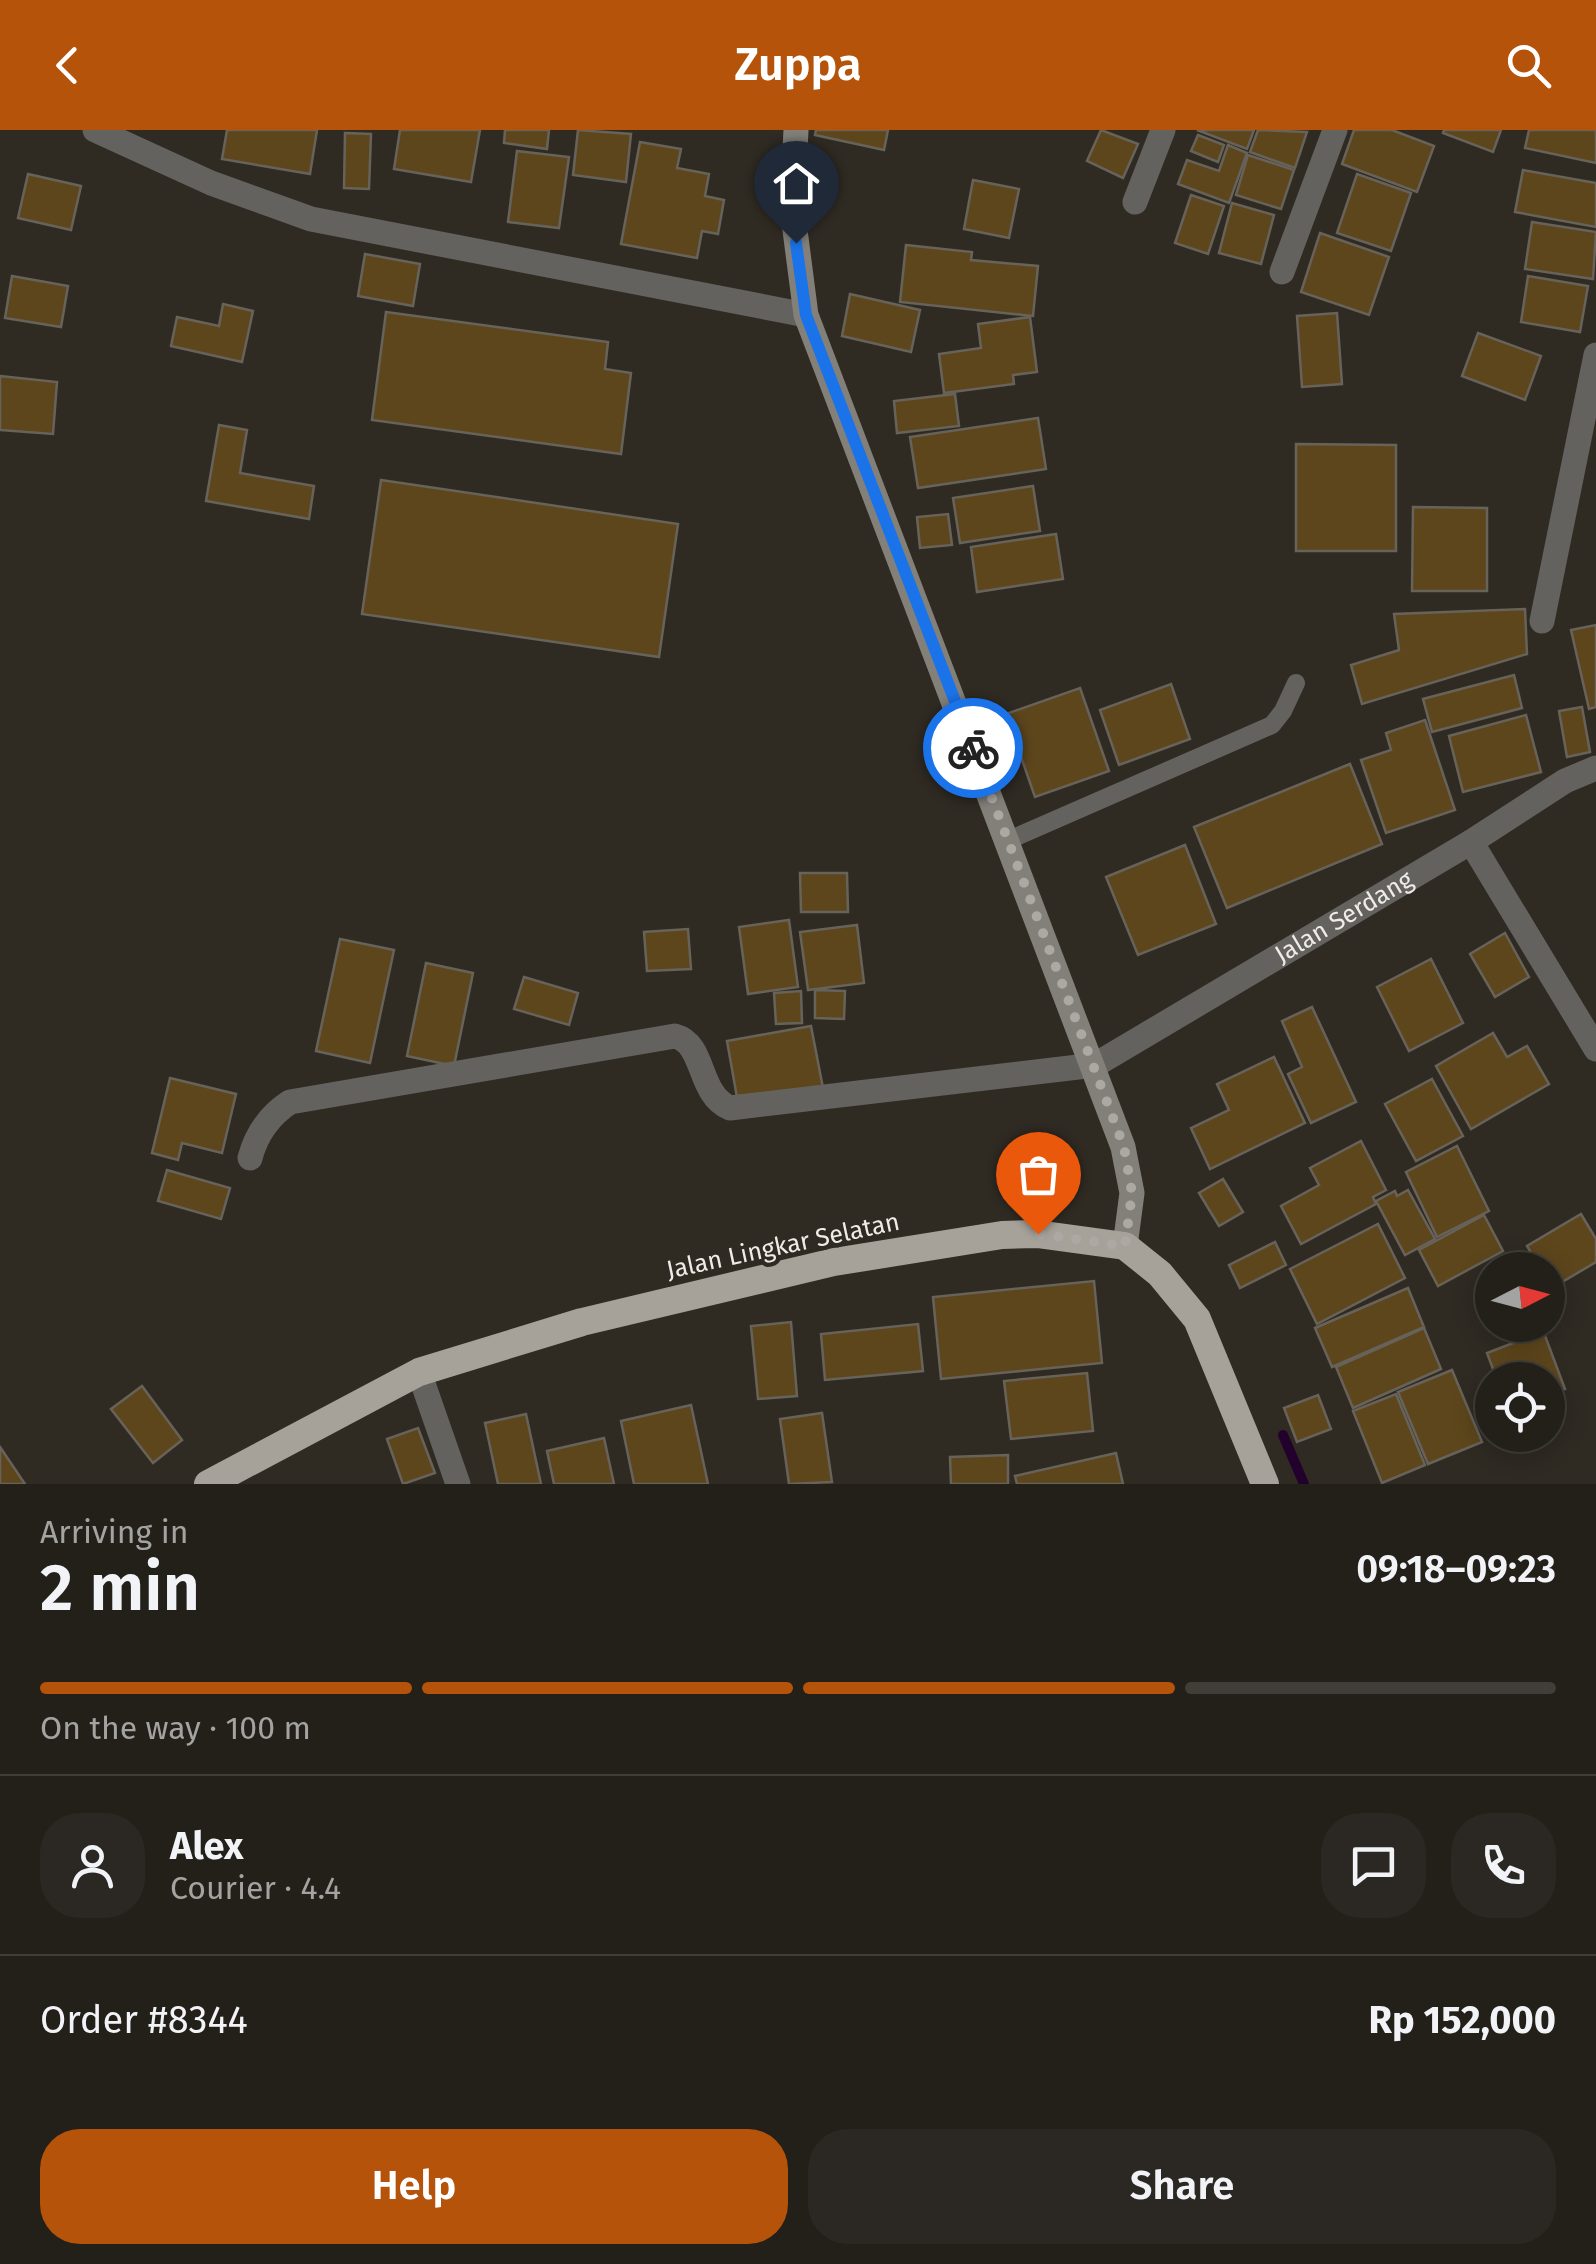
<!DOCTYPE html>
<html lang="en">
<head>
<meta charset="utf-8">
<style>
  body { margin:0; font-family:"Fira Sans",sans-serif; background:#2b2823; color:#f1f3f6; height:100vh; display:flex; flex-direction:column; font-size:38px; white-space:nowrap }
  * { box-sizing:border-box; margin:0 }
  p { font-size:32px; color:#a3a3a2 }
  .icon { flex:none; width:55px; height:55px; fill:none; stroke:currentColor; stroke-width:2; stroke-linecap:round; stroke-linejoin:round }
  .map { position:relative; height:1354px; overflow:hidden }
  .drawer { display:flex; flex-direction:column; background:#23201a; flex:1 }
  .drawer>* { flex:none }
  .needle { width:65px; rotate:84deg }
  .tools { position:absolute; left:1475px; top:1122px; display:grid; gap:20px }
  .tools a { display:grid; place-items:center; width:90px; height:90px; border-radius:50%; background:#23201a; box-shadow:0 5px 25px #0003,0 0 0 2px #403e39; font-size:50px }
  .pin { position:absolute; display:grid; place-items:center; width:85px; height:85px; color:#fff; margin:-102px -42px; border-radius:50% 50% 50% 0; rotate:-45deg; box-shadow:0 0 10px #0007 }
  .pin .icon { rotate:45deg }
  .courier { position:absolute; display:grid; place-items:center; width:100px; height:100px; margin:-50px; border:8px solid #1a73e8; border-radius:50%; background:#fff; color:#222; box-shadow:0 2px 12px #0007 }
  .head em { font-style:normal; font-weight:600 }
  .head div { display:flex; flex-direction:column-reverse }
  .head { display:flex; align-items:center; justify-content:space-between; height:170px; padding:0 40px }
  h1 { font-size:65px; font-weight:600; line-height:75px }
  .bar { display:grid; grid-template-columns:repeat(4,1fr); gap:15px 10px; align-content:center; height:120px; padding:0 40px }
  .bar i { height:12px; border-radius:8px; background:#403e39 }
  .bar .selected { background:#b45309 }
  .bar p { grid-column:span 4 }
  .line { display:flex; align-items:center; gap:25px; padding:0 40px; border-top:2px solid #403e39 }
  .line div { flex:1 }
  .round { display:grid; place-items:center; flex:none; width:105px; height:105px; border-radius:40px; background:#2b2823 }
  .button { display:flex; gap:20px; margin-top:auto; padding:20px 40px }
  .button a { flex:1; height:115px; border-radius:40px; background:#b45309; color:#fff; font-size:40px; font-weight:600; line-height:115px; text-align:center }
  .button a+a { background:#2b2823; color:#f1f3f6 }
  header { display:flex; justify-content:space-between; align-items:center; height:130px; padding:0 40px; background:#b45309; color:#fff; font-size:45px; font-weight:600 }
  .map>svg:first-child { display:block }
</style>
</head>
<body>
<header><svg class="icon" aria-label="back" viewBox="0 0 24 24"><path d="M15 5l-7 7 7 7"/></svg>Zuppa<svg class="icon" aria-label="search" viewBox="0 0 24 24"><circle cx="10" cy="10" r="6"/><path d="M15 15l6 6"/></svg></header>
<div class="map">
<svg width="1596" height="1354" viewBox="0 0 1596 1354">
  <rect width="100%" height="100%" fill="#2f2b23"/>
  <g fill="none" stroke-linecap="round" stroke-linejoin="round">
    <polyline stroke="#23012d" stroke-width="10" points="1283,1305 1304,1354"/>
  </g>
  <g fill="#5d461c" stroke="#67625a" stroke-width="2.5">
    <polygon points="227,0 317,0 310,44 222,29"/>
    <polygon points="400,0 480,0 471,52 394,39"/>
    <polygon points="505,0 549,0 547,19 504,13"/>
    <polygon points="578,0 631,4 626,52 573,45"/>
    <polygon points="816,0 888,0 884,20 815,5"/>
    <polygon points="1101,0 1138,14 1123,48 1087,31"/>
    <polygon points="1197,0 1254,0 1247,19"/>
    <polygon points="1258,0 1307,2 1295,38 1250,22"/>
    <polygon points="1354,0 1392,0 1434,16 1417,62 1342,34"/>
    <polygon points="1444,0 1501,0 1493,22 1443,3"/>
    <polygon points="1529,0 1596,0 1596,33 1525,18"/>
    <polygon points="345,3 371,4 369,59 344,58"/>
    <polygon points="1198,5 1224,15 1218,32 1191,21"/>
    <polygon points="640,12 681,19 677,38 709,44 705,66 724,70 718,104 702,101 697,128 621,114"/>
    <polygon points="1228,15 1247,23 1229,73 1178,54 1187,30 1219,41"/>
    <polygon points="517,21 569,27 559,98 508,92"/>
    <polygon points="1248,25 1294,40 1281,79 1236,65"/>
    <polygon points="1523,40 1596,53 1596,97 1515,82"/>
    <polygon points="28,44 81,56 71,100 18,88"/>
    <polygon points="1357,44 1411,63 1391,121 1337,103"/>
    <polygon points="973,50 1019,59 1009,108 964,99"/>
    <polygon points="1191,65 1224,76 1208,124 1175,113"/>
    <polygon points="1232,73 1274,85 1261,134 1219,123"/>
    <polygon points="1532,92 1596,102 1593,149 1525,139"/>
    <polygon points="1320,103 1389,127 1369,185 1301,162"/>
    <polygon points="906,115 972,122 971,130 1038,136 1033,186 900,172"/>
    <polygon points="365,124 420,134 413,176 358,166"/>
    <polygon points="12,146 68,156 61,197 5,188"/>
    <polygon points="1528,146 1588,156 1580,202 1521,192"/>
    <polygon points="850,164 920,180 911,222 842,206"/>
    <polygon points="223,174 253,181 242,232 171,216 177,187 219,196"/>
    <polygon points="386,182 608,212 605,239 631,243 621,324 372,290"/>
    <polygon points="1337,183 1342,254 1302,257 1297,186"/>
    <polygon points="1030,187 1037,242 1013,245 1014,254 944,263 939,224 981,218 978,194"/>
    <polygon points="1478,203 1541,226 1525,270 1462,246"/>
    <polygon points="0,246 57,252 53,304 0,300"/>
    <polygon points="955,264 959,296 897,303 894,271"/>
    <polygon points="1038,288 1046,339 918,358 910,307"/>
    <polygon points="219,295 247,300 240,343 314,356 309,389 206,371"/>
    <polygon points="1296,314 1396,315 1396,421 1296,421"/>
    <polygon points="381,350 678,394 659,527 362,484"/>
    <polygon points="1033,356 1040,401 960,413 953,368"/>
    <polygon points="1413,377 1487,378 1487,461 1412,461"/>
    <polygon points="948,384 952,415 920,418 917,387"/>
    <polygon points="1056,404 1063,449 977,462 971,417"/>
    <polygon points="1525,479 1527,524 1362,574 1351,535 1399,520 1394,484"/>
    <polygon points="1596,495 1596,577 1589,579 1571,500"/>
    <polygon points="1514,545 1522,578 1432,602 1423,569"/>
    <polygon points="1171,554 1190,609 1119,635 1100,580"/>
    <polygon points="1080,558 1109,641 1035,667 1006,584"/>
    <polygon points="1582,577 1590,622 1567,627 1559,581"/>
    <polygon points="1526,585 1541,642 1463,662 1449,606"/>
    <polygon points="1425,590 1455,680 1386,703 1361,630 1391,620 1386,603"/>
    <polygon points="1350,634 1382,714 1227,778 1194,697"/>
    <polygon points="1185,715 1216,794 1138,825 1106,747"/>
    <polygon points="800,743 847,743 848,782 801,782"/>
    <polygon points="789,790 798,857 748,864 739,797"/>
    <polygon points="857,795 864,853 808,860 800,802"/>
    <polygon points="688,799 691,839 647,841 644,802"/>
    <polygon points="1505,803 1529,847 1495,867 1470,824"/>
    <polygon points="340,809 394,820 370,933 316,921"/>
    <polygon points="1431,829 1463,893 1409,921 1377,857"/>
    <polygon points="426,833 473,843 454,936 407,926"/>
    <polygon points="524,847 578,863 569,895 514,879"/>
    <polygon points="815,860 845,861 844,889 815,888"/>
    <polygon points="801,861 802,893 776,894 774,863"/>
    <polygon points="1312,877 1356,972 1311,993 1288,944 1302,937 1282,891"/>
    <polygon points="811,896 823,958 738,973 727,911"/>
    <polygon points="1493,903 1507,927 1527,916 1549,954 1471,999 1436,936"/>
    <polygon points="1274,927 1305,993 1210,1039 1191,998 1229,980 1217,954"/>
    <polygon points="170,948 236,964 222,1023 182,1013 178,1030 152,1023"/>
    <polygon points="1432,949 1463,1006 1416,1031 1385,974"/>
    <polygon points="1361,1011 1386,1060 1373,1067 1376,1074 1301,1114 1281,1076 1319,1055 1310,1038"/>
    <polygon points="1457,1016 1489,1081 1437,1107 1406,1042"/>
    <polygon points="167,1040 230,1058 221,1089 158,1071"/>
    <polygon points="1223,1049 1243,1082 1219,1096 1199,1063"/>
    <polygon points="1408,1060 1435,1109 1405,1125 1376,1071 1395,1061 1397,1066"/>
    <polygon points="1581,1084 1596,1109 1596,1132 1552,1158 1548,1140 1541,1140 1527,1116"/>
    <polygon points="1484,1085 1503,1121 1438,1156 1419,1120"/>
    <polygon points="1378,1094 1405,1148 1317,1194 1290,1139"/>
    <polygon points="1275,1112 1286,1135 1240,1158 1229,1135"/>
    <polygon points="1094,1151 1102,1233 941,1249 933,1167"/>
    <polygon points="1408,1158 1424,1197 1332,1237 1315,1198"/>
    <polygon points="791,1192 797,1266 758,1269 751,1196"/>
    <polygon points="918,1194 923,1241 825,1250 821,1204"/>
    <polygon points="1541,1195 1565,1259 1548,1265 1548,1250 1497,1250 1487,1223 1521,1210 1518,1203"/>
    <polygon points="1424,1198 1441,1239 1353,1278 1336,1237"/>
    <polygon points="1452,1240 1482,1312 1428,1334 1398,1262"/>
    <polygon points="1087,1243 1093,1301 1011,1309 1004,1251"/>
    <polygon points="142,1256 182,1310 153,1333 111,1279"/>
    <polygon points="1396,1264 1425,1335 1382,1353 1353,1281"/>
    <polygon points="1318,1265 1331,1299 1297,1312 1284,1278"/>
    <polygon points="691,1275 708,1354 634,1354 621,1291"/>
    <polygon points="822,1283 832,1352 789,1354 780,1289"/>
    <polygon points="526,1284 541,1354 498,1354 485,1293"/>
    <polygon points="418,1298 435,1343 403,1354 387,1309"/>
    <polygon points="604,1308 614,1354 554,1354 547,1321"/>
    <polygon points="0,1317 25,1354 0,1354"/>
    <polygon points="1116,1323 1123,1354 1017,1354 1015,1346"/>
    <polygon points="1008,1325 1008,1354 951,1354 950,1327"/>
  </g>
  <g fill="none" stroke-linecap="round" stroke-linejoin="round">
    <polyline stroke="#64625e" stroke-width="18" points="1009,710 1272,595 1283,581 1296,553"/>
    <g stroke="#64625e" stroke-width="25">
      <polyline points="95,0 211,53 311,89 806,185"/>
      <polyline points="1135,72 1163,0"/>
      <polyline points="1282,142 1335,0"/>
      <polyline points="1542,491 1596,225"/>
      <polyline points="1471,712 1596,919"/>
      <path id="s1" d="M250,1028c6,-23 20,-43 40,-56l385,-66c31,8 22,58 55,72l365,-43 376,-223 94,-61 31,-13"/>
      <polyline points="419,1242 458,1354"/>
    </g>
    <polyline stroke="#83807a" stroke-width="25" points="796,0 792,77 806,185 1123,1017 1132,1063 1125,1116"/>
    <polyline stroke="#a7a299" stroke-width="28" points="208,1354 419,1242 582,1192 834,1132 1002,1105 1037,1104 1125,1116 1160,1144 1197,1189 1265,1354"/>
  </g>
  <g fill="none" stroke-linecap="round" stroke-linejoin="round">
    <polyline stroke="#aca8a3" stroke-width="10" stroke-dasharray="0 18" points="973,618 1124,1017 1132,1063 1125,1116 1038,1104"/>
    <polyline stroke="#1a73e8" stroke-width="12" points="796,113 806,185 973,618"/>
  </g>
  <g text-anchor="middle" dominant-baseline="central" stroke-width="9" stroke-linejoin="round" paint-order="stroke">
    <g font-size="25" fill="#efece8" stroke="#2f2b23">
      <text stroke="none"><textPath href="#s1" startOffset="1212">Jalan Serdang</textPath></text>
      <text transform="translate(783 1116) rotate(-12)">Jalan Lingkar Selatan</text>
    </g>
  </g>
</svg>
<div class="tools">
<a><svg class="needle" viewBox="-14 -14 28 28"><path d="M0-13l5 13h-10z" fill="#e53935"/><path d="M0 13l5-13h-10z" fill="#a3a3a2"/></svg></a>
<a><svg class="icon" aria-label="locate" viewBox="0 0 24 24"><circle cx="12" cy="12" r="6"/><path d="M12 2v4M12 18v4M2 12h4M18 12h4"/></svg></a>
</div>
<div class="pin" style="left:1038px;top:1104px;background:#ea580c"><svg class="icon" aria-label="bag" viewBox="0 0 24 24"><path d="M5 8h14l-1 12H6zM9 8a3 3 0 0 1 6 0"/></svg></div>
<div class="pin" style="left:796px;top:113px;background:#1f2937"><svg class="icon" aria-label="home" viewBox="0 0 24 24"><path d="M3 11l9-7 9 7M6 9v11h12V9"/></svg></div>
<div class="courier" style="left:973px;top:618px"><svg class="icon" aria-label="bike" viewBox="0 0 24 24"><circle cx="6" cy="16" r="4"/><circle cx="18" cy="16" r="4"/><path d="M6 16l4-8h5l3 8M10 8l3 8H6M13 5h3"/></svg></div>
</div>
<section class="drawer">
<div class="head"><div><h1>2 min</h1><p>Arriving in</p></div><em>09:18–09:23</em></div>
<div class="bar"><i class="selected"></i><i class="selected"></i><i class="selected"></i><i></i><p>On the way · 100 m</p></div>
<div class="line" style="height:180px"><a class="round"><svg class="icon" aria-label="person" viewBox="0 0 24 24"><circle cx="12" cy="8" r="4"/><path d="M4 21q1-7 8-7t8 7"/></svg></a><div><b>Alex</b><p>Courier · 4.4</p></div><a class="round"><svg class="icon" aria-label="chat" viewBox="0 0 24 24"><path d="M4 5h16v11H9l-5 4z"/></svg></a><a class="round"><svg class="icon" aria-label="phone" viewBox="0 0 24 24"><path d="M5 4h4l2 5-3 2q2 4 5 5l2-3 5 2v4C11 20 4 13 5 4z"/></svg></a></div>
<div class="line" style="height:130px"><div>Order #8344</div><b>Rp 152,000</b></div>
<div class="button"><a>Help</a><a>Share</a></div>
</section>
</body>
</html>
